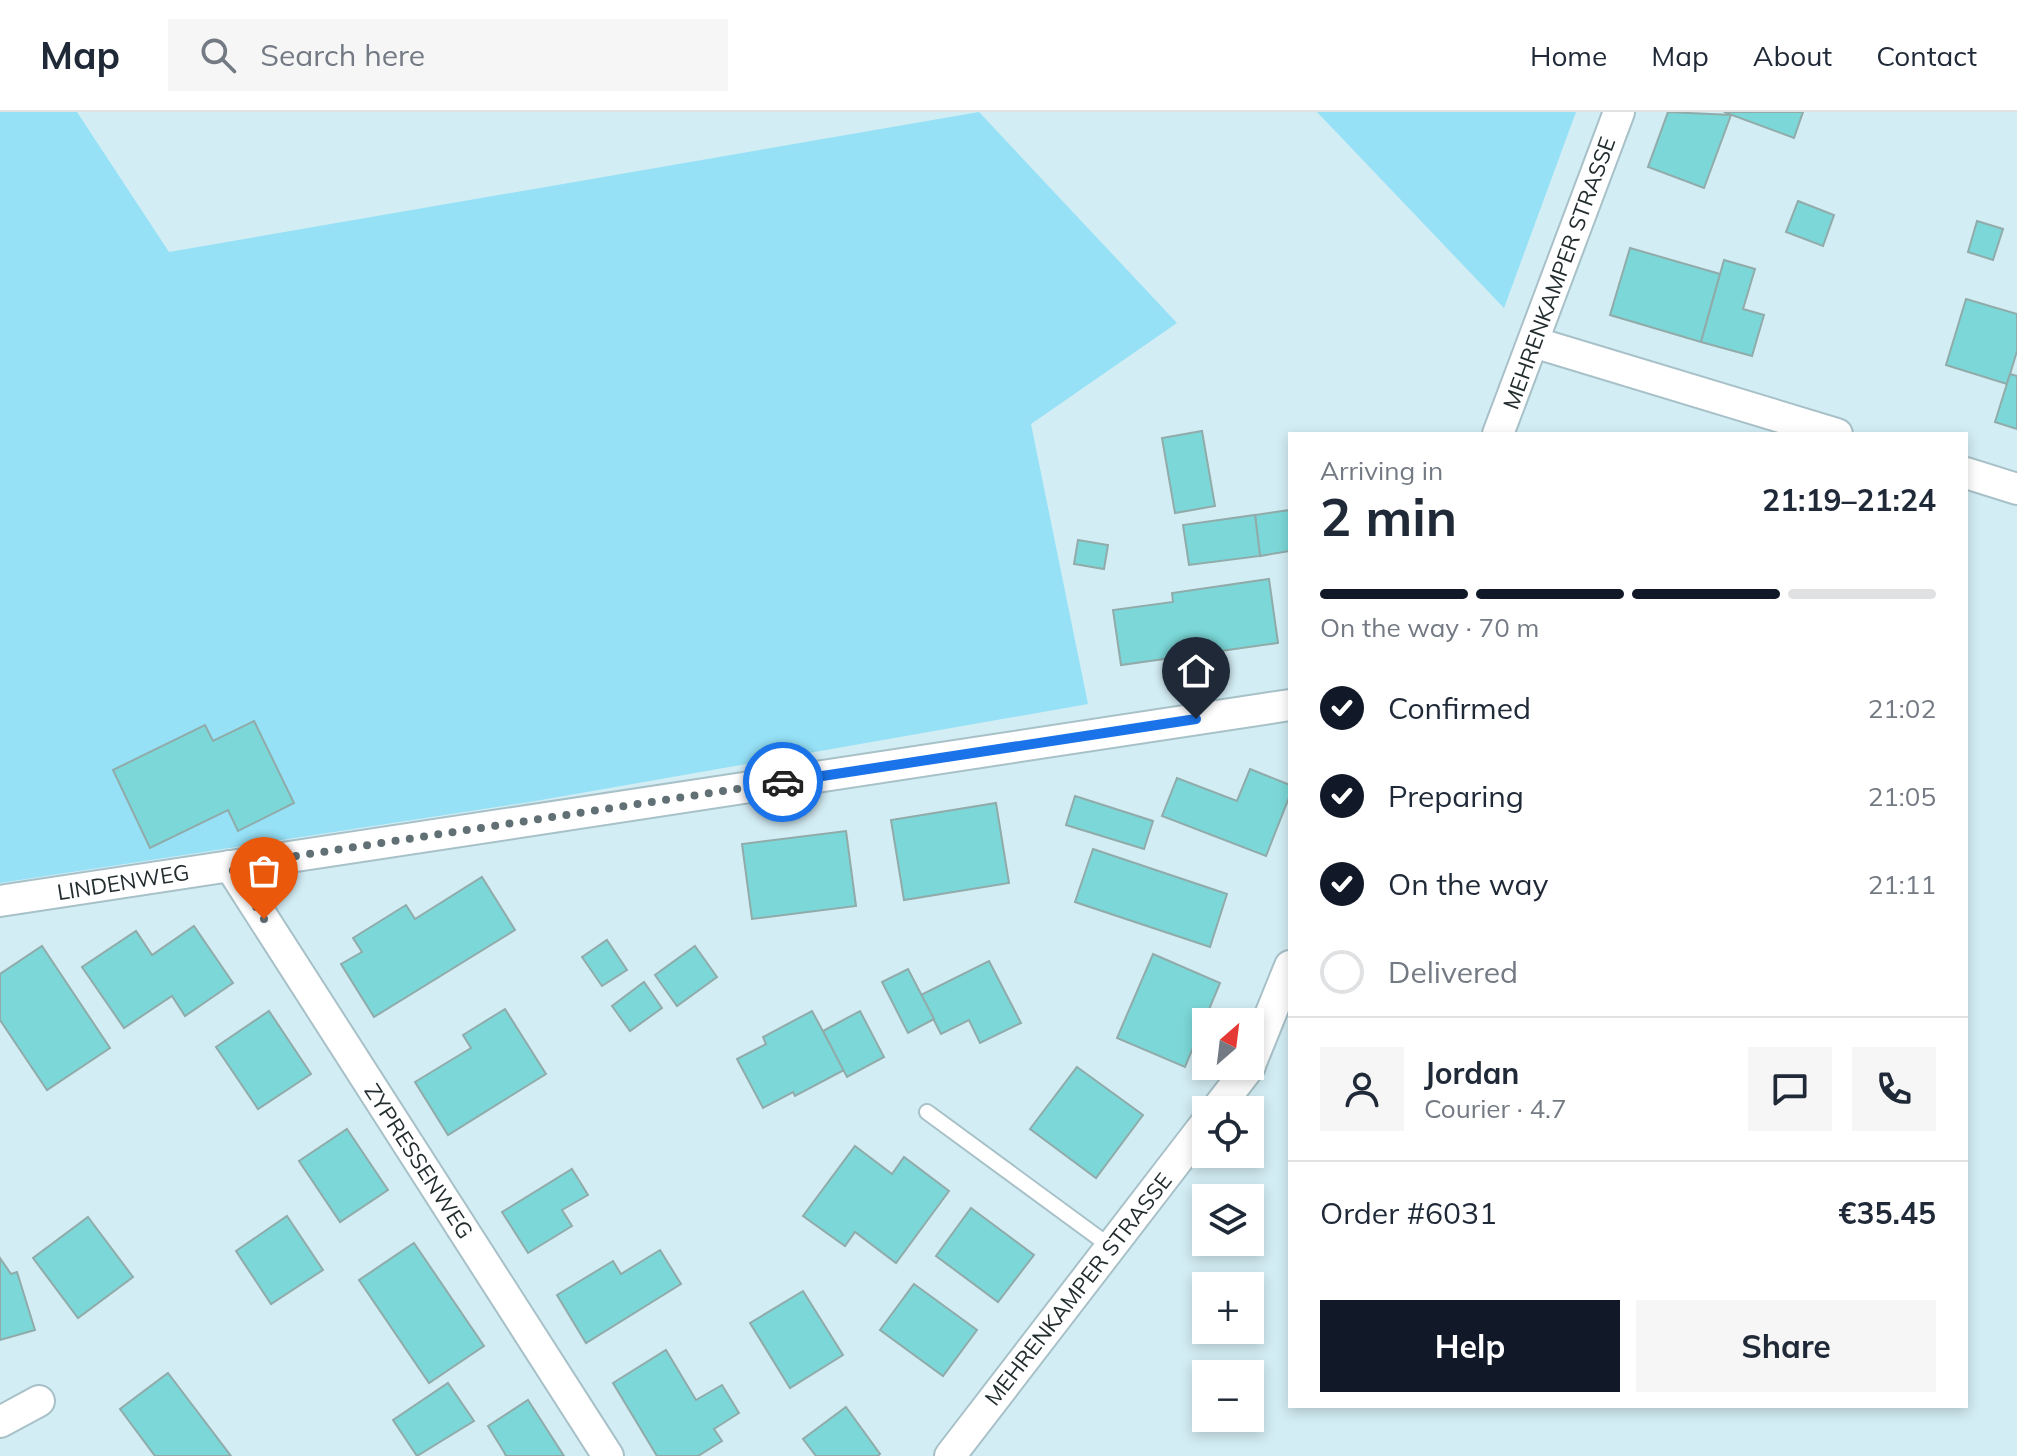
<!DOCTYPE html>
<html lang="en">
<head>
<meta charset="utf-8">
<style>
  body { margin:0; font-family:Mulish,sans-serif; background:#f6f6f7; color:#1f2937; height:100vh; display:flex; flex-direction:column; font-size:30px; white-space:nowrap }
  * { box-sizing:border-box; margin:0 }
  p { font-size:26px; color:#747a83 }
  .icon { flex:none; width:44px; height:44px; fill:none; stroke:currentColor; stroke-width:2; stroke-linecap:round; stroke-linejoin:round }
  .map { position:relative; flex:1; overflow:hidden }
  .panel { position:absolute; left:1288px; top:320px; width:680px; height:976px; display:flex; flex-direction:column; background:#fff; border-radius:0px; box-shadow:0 4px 12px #0003 }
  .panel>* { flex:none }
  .needle { width:52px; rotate:28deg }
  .tools { position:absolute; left:1192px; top:896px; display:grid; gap:16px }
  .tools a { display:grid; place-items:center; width:72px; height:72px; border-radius:0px; background:#fff; box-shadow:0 4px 12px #0003; font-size:40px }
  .pin { position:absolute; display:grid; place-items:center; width:68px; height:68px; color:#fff; margin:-82px -34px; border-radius:50% 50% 50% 0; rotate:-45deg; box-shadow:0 0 8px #0007 }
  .pin .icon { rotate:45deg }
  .courier { position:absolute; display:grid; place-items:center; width:80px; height:80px; margin:-40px; border:6px solid #1a73e8; border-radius:50%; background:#fff; color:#222; box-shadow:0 2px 10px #0007 }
  .headline em { font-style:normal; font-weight:700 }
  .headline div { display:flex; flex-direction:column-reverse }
  .headline { display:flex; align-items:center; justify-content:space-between; height:136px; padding:0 32px }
  h1 { font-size:52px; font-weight:700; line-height:60px }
  .bar { display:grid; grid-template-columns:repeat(4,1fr); gap:12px 8px; align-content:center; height:96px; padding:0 32px }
  .bar i { height:10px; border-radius:6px; background:#e0e1e3 }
  .bar .current { background:#111827 }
  .bar p { grid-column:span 4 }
  .line { display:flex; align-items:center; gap:20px; padding:0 32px; border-top:2px solid #e0e1e3 }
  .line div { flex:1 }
  .round { display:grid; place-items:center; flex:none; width:84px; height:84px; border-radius:0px; background:#f6f6f7 }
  ol { padding:0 32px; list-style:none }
  li { display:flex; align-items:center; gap:24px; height:88px }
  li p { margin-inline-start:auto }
  li .icon { padding:8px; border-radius:50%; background:#111827; color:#fff; stroke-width:4 }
  li:last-child { color:#747a83 }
  li i { width:44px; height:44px; border:4px solid #e0e1e3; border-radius:50% }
  .action { display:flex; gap:16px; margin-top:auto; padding:16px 32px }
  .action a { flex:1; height:92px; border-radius:0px; background:#111827; color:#fff; font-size:32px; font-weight:700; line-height:92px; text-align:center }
  .action a+a { background:#f6f6f7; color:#1f2937 }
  header { display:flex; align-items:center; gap:48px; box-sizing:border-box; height:112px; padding:0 40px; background:#fff; border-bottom:2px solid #e0e1e3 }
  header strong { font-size:38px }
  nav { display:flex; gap:44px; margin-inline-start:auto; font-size:28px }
  .search { width:560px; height:72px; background:#f6f6f7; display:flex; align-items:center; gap:20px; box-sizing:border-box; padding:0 28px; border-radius:0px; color:#747a83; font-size:30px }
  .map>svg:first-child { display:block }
</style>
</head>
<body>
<header>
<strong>Map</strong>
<div class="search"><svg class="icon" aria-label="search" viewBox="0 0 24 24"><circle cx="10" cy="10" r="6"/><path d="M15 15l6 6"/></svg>Search here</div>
<nav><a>Home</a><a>Map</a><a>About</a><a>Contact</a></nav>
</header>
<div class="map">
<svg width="2017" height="1344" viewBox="0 0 2017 1344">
  <rect width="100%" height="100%" fill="#d3edf4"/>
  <g fill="#96e1f6">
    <polygon points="0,0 77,0 169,140 979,0 1177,211 1031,312 1088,592 530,690 0,771"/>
    <polygon points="1317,0 1576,0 1504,196"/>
  </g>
  <g fill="#7cd8d8" stroke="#90abaa" stroke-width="2">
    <polygon points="1668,0 1731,3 1704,76 1648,55"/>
    <polygon points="1724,0 1803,0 1794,26"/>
    <polygon points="1798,89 1834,103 1823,134 1786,120"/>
    <polygon points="1977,109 2003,117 1993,148 1968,140"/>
    <polygon points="1630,136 1720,162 1701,230 1610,203"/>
    <polygon points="1724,148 1755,157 1743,197 1764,203 1752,244 1701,230"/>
    <polygon points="1966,187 2017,202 2017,239 2007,272 1946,253"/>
    <polygon points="2010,262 2017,264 2017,317 1995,310"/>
    <polygon points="1202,319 1215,394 1175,401 1162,326"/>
    <polygon points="1290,398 1290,439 1260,444 1255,403"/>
    <polygon points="1255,403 1260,444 1189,453 1183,413"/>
    <polygon points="1078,428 1108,433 1104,457 1074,452"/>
    <polygon points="1269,467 1278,531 1121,553 1113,498 1173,490 1172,481"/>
    <polygon points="254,609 294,691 238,719 228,698 150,736 113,658 205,613 213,629"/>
    <polygon points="1250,657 1290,673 1290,683 1266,744 1162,704 1177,666 1237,689"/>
    <polygon points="1075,684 1153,709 1144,737 1066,713"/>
    <polygon points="996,691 1009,771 904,788 891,708"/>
    <polygon points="846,719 856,794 752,807 742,732"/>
    <polygon points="1093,737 1227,782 1210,835 1075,790"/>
    <polygon points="482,765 515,818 374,905 341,852 362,840 353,826 406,793 415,807"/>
    <polygon points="194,814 233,871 185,904 172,884 124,916 82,855 136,819 152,843"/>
    <polygon points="607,828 627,858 602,874 582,845"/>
    <polygon points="42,834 110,936 47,978 0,908 0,862"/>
    <polygon points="695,834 717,865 677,894 655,863"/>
    <polygon points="1153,842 1220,871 1185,955 1117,926"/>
    <polygon points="989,849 1021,911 980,931 969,908 941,922 921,883"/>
    <polygon points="908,857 934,907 908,921 882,870"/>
    <polygon points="644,870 662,896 630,919 612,894"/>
    <polygon points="505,897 546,962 448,1023 415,970 471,936 463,923"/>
    <polygon points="269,899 311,962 258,997 216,935"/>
    <polygon points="812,899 844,958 795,984 793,980 763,996 737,947 766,932 763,925"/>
    <polygon points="860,899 884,945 847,965 823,919"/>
    <polygon points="1077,955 1143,1003 1096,1066 1030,1017"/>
    <polygon points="347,1017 388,1078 340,1110 299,1049"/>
    <polygon points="855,1034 892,1062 904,1045 949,1079 896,1151 855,1120 845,1134 803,1104"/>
    <polygon points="572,1057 588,1083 562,1098 572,1114 528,1141 502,1100"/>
    <polygon points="971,1096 1034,1143 998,1190 936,1144"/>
    <polygon points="287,1104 323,1158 271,1192 236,1139"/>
    <polygon points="88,1105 133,1165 78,1206 33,1146"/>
    <polygon points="414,1131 484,1234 429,1271 359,1168"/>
    <polygon points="660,1138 681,1172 586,1231 557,1183 613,1149 621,1162"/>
    <polygon points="0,1146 11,1162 17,1160 35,1218 0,1228"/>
    <polygon points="914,1172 977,1218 943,1264 880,1218"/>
    <polygon points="803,1179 843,1243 790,1276 750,1211"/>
    <polygon points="666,1238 696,1288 722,1273 739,1301 714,1317 722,1329 698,1344 657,1344 613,1271"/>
    <polygon points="168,1261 231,1344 155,1344 120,1297"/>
    <polygon points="448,1271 474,1309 417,1344 393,1308"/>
    <polygon points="528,1288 564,1344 506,1344 504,1340 488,1314"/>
    <polygon points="846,1295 880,1342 878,1344 816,1344 803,1327"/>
  </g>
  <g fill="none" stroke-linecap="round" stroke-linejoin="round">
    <g stroke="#a8c1c8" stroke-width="18">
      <polyline id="lane" points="927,1000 1111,1135"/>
    </g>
    <g stroke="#a8c1c8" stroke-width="34">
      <g id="street">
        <polyline points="1533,230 1837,322"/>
        <polyline points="1498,322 1619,0"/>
        <polyline points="1966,361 2017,377"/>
        <polyline points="230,754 608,1344"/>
        <polyline points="0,789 1290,593"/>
        <polyline points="1250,953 1290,854"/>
        <polyline points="1216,998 1250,954"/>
        <polyline points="0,1310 39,1289"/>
        <polyline points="950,1344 1206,1011"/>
      </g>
    </g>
    <use href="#lane" stroke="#fff" stroke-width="14"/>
    <use href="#street" stroke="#fff" stroke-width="30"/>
  </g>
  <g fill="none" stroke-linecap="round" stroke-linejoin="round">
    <polyline stroke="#617074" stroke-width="8" stroke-dasharray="0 14.4" points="264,807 230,754 783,670"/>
    <polyline stroke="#1a73e8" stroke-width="10" points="783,670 1196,607"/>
  </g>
  <g text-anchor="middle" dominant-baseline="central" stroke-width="6" stroke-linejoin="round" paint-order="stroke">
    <g font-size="22" fill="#232c2f" stroke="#fff">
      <text transform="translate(1559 161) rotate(-70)">MEHRENKAMPER STRASSE</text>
      <text transform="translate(123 770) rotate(-9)">LINDENWEG</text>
      <text transform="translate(419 1049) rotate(57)">ZYPRESSENWEG</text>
      <text transform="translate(1078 1177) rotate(-52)">MEHRENKAMPER STRASSE</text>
    </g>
  </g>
</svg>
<div class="tools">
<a><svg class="needle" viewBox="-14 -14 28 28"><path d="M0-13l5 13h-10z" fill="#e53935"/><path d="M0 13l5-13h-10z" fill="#747a83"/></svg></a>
<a><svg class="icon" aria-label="locate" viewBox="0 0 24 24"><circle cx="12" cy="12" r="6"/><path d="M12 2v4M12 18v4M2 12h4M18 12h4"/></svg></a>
<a><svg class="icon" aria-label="layers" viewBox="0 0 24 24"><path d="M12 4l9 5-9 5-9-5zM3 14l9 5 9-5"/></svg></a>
<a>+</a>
<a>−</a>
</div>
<div class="pin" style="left:264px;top:807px;background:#ea580c"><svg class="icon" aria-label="bag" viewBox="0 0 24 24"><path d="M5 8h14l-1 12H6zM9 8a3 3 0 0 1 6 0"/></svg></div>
<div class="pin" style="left:1196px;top:607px;background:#1f2937"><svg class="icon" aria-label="home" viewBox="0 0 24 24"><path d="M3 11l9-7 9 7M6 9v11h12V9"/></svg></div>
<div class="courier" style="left:783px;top:670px"><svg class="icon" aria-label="car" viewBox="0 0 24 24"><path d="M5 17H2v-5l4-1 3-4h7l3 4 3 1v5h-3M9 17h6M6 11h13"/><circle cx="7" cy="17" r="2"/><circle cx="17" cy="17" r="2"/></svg></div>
<section class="panel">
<div class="headline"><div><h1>2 min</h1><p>Arriving in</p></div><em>21:19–21:24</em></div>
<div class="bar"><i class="current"></i><i class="current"></i><i class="current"></i><i></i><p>On the way · 70 m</p></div>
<ol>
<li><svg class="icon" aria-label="check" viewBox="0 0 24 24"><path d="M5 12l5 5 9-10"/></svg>Confirmed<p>21:02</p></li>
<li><svg class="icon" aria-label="check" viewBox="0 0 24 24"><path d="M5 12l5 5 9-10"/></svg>Preparing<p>21:05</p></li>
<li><svg class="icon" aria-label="check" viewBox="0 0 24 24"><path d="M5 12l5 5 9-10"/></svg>On the way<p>21:11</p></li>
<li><i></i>Delivered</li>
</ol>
<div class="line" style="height:144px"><a class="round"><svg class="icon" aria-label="person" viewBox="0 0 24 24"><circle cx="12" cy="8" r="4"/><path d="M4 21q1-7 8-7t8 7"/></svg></a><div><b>Jordan</b><p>Courier · 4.7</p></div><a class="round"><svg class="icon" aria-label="chat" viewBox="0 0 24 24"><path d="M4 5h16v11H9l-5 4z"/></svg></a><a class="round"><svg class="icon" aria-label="phone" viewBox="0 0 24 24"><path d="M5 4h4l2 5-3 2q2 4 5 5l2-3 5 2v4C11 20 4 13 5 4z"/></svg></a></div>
<div class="line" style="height:104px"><div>Order #6031</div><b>€35.45</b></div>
<div class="action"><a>Help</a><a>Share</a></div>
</section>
</div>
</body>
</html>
